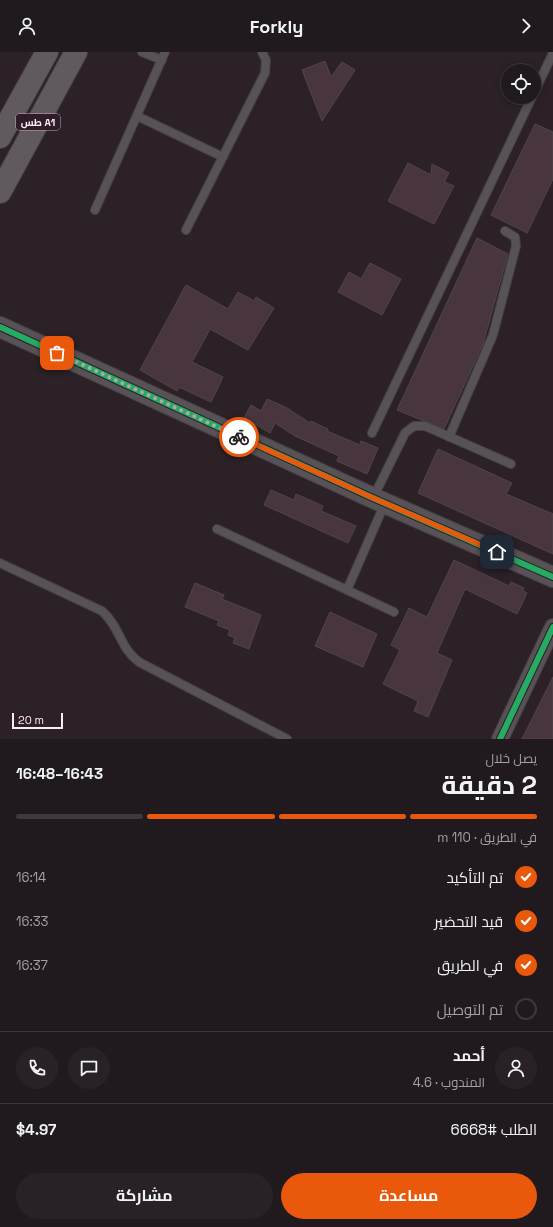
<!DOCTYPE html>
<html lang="ar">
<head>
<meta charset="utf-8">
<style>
  body { margin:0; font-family:"Space Grotesk",Cairo,sans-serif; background:#282226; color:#f1f3f6; direction:rtl; height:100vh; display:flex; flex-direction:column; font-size:15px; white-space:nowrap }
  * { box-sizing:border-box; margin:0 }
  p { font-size:13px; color:#a2a0a4 }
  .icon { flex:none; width:22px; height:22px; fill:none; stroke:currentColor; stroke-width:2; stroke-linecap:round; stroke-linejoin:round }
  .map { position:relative; height:687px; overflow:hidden; direction:ltr }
  .sheet { display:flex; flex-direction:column; background:#20191d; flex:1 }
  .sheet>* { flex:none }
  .controls { position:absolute; left:501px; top:12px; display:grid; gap:8px }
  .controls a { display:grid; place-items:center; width:40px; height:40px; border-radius:50%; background:#20191d; box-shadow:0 2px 10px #0003,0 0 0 1px #3d383b; font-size:20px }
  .scale { position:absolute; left:12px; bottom:10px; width:51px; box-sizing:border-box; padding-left:4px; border:2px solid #fbedf5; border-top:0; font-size:11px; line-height:14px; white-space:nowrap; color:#fbedf5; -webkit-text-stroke:3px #301c28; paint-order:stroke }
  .pin { position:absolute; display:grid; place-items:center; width:34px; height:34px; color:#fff; margin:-17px; border-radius:8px; box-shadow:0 2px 6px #0006 }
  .courier { position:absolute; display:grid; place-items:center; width:40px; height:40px; margin:-20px; border:3px solid #ea580c; border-radius:50%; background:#fff; color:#222; box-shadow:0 1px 5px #0007 }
  .head em { font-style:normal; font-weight:700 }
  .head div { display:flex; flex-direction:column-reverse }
  .head { display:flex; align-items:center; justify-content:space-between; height:68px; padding:0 16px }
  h1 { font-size:26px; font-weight:700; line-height:30px }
  .bar { display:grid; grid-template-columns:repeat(4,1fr); gap:6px 4px; align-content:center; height:48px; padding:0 16px }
  .bar i { height:5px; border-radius:3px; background:#3d383b }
  .bar .current { background:#ea580c }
  .bar p { grid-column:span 4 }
  .line { display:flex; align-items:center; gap:10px; padding:0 16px; border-top:1px solid #3d383b }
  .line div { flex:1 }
  .round { display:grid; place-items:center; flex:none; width:42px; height:42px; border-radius:21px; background:#282226 }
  ol { padding:0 16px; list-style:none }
  li { display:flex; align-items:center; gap:12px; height:44px }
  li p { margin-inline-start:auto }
  li .icon { padding:4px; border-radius:50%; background:#ea580c; color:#fff; stroke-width:4 }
  li:last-child { color:#a2a0a4 }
  li i { width:22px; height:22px; border:2px solid #3d383b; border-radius:50% }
  .cta { display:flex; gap:8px; margin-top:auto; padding:8px 16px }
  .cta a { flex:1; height:46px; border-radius:24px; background:#ea580c; color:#fff; font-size:16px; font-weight:700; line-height:46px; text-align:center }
  .cta a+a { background:#282226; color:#f1f3f6 }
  header { display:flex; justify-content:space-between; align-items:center; height:52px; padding:0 16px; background:#20191d; font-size:18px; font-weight:700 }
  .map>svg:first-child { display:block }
</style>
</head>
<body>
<header><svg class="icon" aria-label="forward" viewBox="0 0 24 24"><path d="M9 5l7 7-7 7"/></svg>Forkly<svg class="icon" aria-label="person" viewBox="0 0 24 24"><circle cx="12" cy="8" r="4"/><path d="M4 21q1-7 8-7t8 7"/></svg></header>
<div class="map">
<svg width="553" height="687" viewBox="0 0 553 687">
  <rect width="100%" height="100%" fill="#2b2127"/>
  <g fill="#49353d" stroke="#4f464a">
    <polygon points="325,9 331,25 342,10 355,18 322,69 302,18"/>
    <polygon points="535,72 553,80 553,127 527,181 491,163"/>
    <polygon points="408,111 431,123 432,112 449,121 444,130 454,134 434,172 388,149"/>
    <polygon points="477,186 508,202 483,292 444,377 397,358"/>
    <polygon points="370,211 401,227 382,263 338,240 349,220 361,227"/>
    <polygon points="186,233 228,257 238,240 254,249 256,245 274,256 248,298 210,277 192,310 223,325 211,350 179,335 177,339 140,318"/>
    <polygon points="267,347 287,356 310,371 311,369 328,377 327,379 360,393 361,389 378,396 367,422 337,409 339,404 295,384 275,371 270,381 244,366 251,353 261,359"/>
    <polygon points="438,397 512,431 506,442 553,462 553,502 418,441"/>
    <polygon points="271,438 294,448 296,442 323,454 321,459 356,474 348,491 264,453"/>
    <polygon points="454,508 509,534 511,530 524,536 523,539 527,541 517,562 465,537 437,601 452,608 428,665 414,659 418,649 383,632 400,598 391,593 409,556 427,565"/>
    <polygon points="195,531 224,543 222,547 261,563 249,597 233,591 235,586 228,583 230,578 217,573 219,569 185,555"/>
    <polygon points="330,560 377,582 363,615 315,594"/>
    <polygon points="553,625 553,687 522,687"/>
  </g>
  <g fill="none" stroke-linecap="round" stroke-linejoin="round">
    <g stroke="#473e44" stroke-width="10">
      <g id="service">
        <polyline points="142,0 162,8"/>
        <polyline points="534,41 553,1"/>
        <polyline points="137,64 223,105"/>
        <polyline points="95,158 165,0"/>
        <polyline points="186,178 265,21 266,8 262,0"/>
        <polyline points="372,381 532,45"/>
        <polyline points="449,385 493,283 516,194 515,185 505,179"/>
        <polyline points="373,446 405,381 414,374 425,374 511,412"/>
        <polyline points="217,477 394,560"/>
        <path d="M0,511l102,48c19,17 17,36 37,51l148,77"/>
        <polyline points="347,538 385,451"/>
      </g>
    </g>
    <g stroke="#473e44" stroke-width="18">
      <polyline id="minor" points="500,687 553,575"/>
    </g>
    <g stroke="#473e44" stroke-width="22">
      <polyline id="tertiary" points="0,275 373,446 553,525"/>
    </g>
    <g stroke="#473e44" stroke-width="24">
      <g id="trunk">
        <polyline points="0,85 47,0"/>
        <polyline points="0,140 76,0"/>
      </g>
    </g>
    <use href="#service" stroke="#565256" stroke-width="8"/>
    <use href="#minor" stroke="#565256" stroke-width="16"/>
    <use href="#tertiary" stroke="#565256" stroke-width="20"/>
    <use href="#trunk" stroke="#605a5e" stroke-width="22"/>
    <g stroke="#301c28" stroke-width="8">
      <g id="cycleway">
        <polyline points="0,275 373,446 553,525"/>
        <polyline points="500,687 553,575"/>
      </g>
    </g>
    <use href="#cycleway" stroke="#26ab63" stroke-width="6"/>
  </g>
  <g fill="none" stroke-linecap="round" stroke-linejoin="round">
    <polyline stroke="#b2a6ad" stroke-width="4" stroke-dasharray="0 7.2" points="57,301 239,385"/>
    <polyline stroke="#ea580c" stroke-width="5" points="239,385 373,446 497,500"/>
  </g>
  <g text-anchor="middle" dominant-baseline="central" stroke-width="3" stroke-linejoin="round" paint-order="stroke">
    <rect fill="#301c28" stroke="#beaeb8" stroke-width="1" x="16" y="62" width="44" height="16" rx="3"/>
    <g font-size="10" font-weight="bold" fill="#fbedf5">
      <text x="38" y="70">طس A1</text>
    </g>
  </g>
</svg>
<div class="controls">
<a><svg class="icon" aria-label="locate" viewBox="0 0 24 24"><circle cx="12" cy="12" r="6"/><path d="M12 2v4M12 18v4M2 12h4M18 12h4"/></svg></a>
</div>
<div class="scale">20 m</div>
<div class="pin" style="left:57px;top:301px;background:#ea580c"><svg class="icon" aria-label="bag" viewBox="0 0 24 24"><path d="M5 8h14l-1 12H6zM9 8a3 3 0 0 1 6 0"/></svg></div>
<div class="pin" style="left:497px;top:500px;background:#1f2937"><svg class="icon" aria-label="home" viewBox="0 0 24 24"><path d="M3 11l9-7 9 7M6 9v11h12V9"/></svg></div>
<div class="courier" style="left:239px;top:385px"><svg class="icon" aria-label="bike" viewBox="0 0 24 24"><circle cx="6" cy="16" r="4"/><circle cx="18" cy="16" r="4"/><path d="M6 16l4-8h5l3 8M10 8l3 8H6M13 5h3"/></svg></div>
</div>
<section class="sheet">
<div class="head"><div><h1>2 دقيقة</h1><p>يصل خلال</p></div><em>16:43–16:48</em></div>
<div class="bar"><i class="current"></i><i class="current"></i><i class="current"></i><i></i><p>في الطريق · 110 m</p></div>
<ol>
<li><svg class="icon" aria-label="check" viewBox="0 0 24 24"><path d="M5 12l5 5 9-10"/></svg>تم التأكيد<p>16:14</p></li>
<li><svg class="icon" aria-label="check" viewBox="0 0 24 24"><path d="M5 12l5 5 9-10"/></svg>قيد التحضير<p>16:33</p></li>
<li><svg class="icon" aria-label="check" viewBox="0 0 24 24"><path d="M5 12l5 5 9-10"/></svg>في الطريق<p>16:37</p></li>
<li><i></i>تم التوصيل</li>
</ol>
<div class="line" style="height:72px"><a class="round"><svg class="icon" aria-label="person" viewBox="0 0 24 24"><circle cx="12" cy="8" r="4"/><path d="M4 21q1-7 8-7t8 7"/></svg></a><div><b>أحمد</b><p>المندوب · 4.6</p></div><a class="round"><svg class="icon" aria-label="chat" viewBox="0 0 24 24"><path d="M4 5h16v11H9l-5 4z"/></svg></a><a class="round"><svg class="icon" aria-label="phone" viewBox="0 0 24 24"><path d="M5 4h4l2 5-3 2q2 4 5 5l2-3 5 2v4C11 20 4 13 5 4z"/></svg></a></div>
<div class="line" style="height:52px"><div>الطلب #6668</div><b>$4.97</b></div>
<div class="cta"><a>مساعدة</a><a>مشاركة</a></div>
</section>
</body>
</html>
